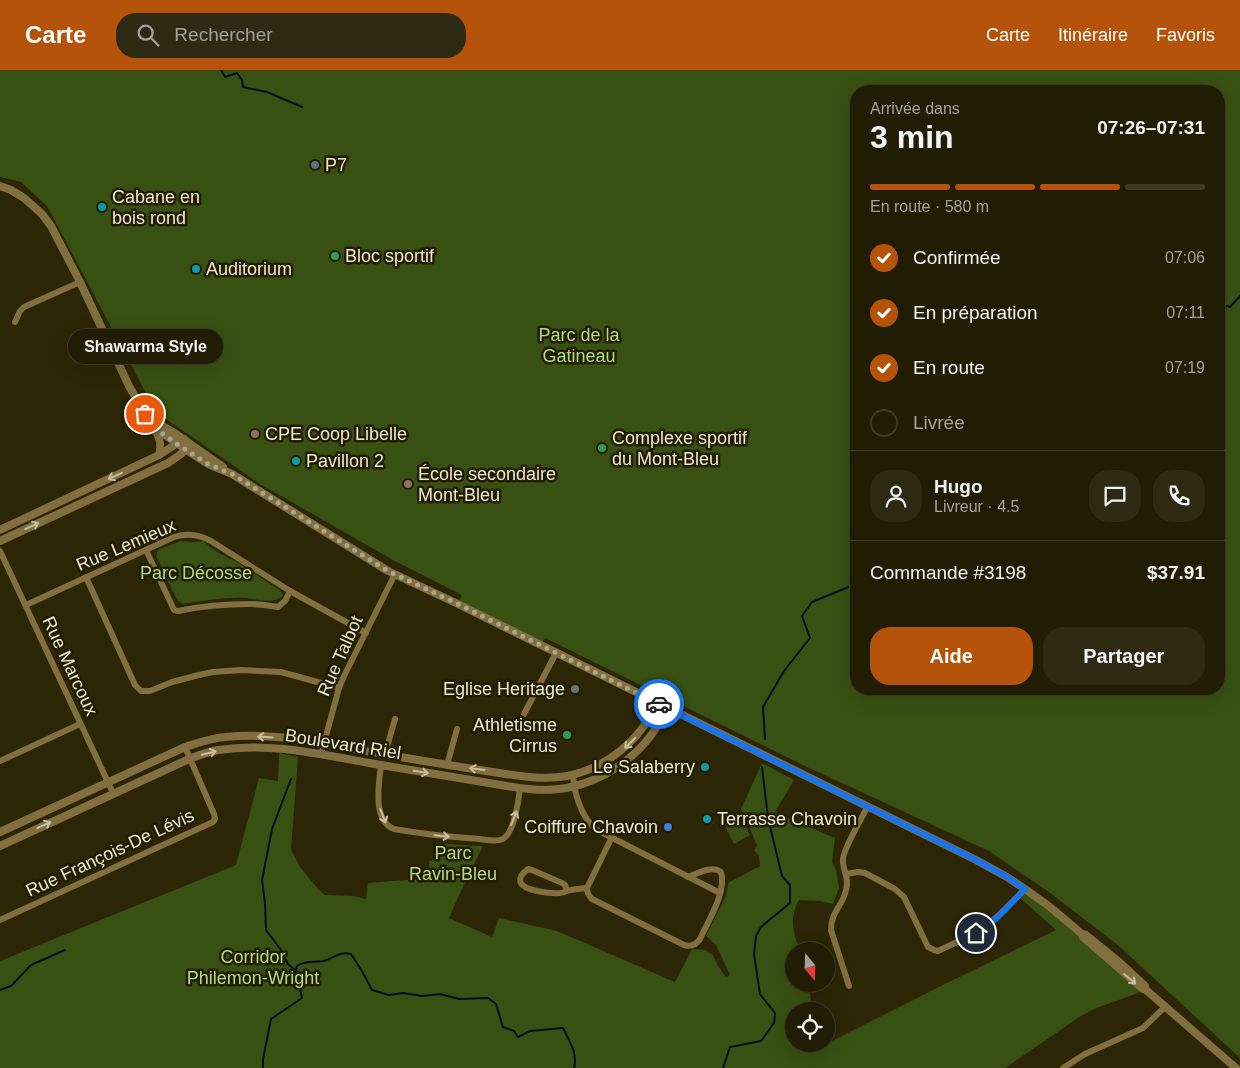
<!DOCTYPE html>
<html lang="fr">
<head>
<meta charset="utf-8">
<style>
  body { margin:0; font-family:Helvetica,sans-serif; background:#2d2913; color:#f1f3f6; height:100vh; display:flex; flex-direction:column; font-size:19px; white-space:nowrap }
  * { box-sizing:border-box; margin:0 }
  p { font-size:16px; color:#a2a19a }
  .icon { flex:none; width:28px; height:28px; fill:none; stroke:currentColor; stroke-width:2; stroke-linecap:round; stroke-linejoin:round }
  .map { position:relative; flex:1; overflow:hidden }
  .panel { position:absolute; left:850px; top:15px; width:375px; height:610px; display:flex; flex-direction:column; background:#211c04; border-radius:20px; box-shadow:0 5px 20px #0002,0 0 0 1px #3e3a26 }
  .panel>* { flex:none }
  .needle { width:32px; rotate:161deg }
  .buttons { position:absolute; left:785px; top:872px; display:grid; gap:10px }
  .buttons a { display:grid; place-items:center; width:50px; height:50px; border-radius:50%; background:#211c04; box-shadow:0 5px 20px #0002,0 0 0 1px #3e3a26; font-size:25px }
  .pin { position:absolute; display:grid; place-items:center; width:42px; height:42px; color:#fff; margin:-21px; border:2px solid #fff; border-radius:50%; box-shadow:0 1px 5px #0007 }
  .courier { position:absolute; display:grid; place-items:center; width:50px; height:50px; margin:-25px; border:4px solid #1a73e8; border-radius:50%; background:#fff; color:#222; box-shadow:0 1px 6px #0007 }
  .bubble { position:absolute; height:35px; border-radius:18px; background:#211c04; box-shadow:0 5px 20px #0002,0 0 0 1px #3e3a26; font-size:16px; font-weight:800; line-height:35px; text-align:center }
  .head em { font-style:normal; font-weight:800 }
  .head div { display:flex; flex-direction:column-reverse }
  .head { display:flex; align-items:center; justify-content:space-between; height:85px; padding:0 20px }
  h1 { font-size:32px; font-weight:800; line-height:38px }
  .bar { display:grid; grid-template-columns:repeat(4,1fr); gap:8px 5px; align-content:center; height:60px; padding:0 20px }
  .bar i { height:6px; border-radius:4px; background:#3e3a26 }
  .bar .selected { background:#b45309 }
  .bar p { grid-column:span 4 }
  .line { display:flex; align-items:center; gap:12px; padding:0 20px; border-top:1px solid #3e3a26 }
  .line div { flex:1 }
  .round { display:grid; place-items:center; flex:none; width:52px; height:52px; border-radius:20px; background:#2d2913 }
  ol { padding:0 20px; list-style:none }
  li { display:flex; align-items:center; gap:15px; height:55px }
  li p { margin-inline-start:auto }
  li .icon { padding:5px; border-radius:50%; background:#b45309; color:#fff; stroke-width:4 }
  li:last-child { color:#a2a19a }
  li i { width:28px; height:28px; border:2px solid #3e3a26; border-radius:50% }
  .action { display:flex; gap:10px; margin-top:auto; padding:10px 20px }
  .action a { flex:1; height:58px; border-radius:20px; background:#b45309; color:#fff; font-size:20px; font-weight:800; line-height:58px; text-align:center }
  .action a+a { background:#2d2913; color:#f1f3f6 }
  header { display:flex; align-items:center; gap:30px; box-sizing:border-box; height:70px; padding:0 25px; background:#b45309; color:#fff }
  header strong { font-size:24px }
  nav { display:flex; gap:28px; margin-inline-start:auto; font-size:18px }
  .search { width:350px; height:45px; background:#2d2913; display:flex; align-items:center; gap:12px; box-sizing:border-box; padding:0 18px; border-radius:20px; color:#a2a19a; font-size:19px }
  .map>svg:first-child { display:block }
</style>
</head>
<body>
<header>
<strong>Carte</strong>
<div class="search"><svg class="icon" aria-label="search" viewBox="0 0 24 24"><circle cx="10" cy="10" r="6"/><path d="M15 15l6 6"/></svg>Rechercher</div>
<nav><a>Carte</a><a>Itinéraire</a><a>Favoris</a></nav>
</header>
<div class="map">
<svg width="1240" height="998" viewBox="0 0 1240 998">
  <rect width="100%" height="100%" fill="#2c2606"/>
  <g fill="#385012" fill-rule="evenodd">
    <path d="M0,0h1240v988l-121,-112 -66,-51 -64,-44 -184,-85 -260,-128 -4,7 -83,-41 4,-9 -69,-35 -133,-76 -104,-72 -109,-206 -26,-24 -21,-5zM856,21h363v598h-363z"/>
    <path d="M181,471l9,1 14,-1c8,9 19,15 30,19l47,31 2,4c-7,10 -27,4 -37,3 -21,-1 -43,3 -63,6l-6,-4 -21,-44 2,-6z"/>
    <path d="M279,683l19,4 -7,93 9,17 18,22 7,6 28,1 13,3 2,-16 62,-5 -1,-17 5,-1 2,-17 40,3h7l-24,49 -10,23 43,19 7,-19 58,13 118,51 17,-33 13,1 8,5 5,11 8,11 4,-2 -14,-30 -10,-9 20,-40 2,-13 32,-17 -1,-10 -5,-6 3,-5 -16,-36 21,-46 32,17 -19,32 60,26 -3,24 4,8 3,18 -6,16 -13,-3 -21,-1c-10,18 -6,32 1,51h-6v33h15l3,27h-18v33h21l1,5 131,-66 109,-53 -38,-34 7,-7 121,101 -52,19 -13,7 -76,52h-1005v-107l236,-96 23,-87 19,3z"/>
    <polygon points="740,743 750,765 734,774 723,752"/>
  </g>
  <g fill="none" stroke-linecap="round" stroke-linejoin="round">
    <g stroke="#00101d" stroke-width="2">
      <polyline points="221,0 225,7 237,3 242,10 243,17 267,22 302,37"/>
      <polyline points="1219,234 1230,237 1240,226"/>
      <polyline points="765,669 763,637 784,601 810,568 802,546 812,532 856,514"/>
      <polyline points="291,709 272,759 262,810 265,833 266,860 281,880 288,894 296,901"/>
      <polyline points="0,920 11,916 31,895 65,880"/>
      <path d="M263,998v-9l8,-40 31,-21 -6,-29 1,-3c9,-6 18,-3 27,-5 11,-3 15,-10 27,-7l11,17 10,19 17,5 14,-2 19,3 18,-2 19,5 29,-1 8,6 7,23 11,4 4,6 12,-6 33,-3c6,13 15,25 11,40"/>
      <polyline points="723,998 730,977 761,971 774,953 775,943 760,924 754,884 756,866 761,857 790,833 790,815 782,806 768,748 762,697"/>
    </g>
    <g stroke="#816f3f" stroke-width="6">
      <polyline points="15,252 20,241 24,237 80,212"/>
      <path d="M146,480l28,60 4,1c24,-5 48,-7 72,-7 10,0 19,2 28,3l7,-6 5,-10"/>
      <polyline points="0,481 113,723"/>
      <polyline points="86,507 135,615 141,621 150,621 172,612 199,605 213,602 241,600 281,602 339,618"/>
      <path d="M26,535l148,-68c13,-4 26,-2 37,4l79,50 76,42"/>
      <polyline points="524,644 556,583"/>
      <polyline points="321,684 339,618 344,606 395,504"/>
      <polyline points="385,684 395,649"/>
      <polyline points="0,691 80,654"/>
      <path d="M381,695c-2,18 -9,56 13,64 28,5 57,8 86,10 7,1 16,3 23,0 11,-6 16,-40 17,-51"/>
      <polyline points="447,695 457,659"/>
      <path d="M573,705c1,18 8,41 22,54l125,64"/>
      <path d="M612,767l-25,51c0,5 2,8 5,11l92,46c7,2 12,0 16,-6 8,-18 27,-47 21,-67 -9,-7 -23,1 -33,5"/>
      <polyline points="846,804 858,802 865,803 895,819 904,827 928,877 934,880 938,881 976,863 985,857 1000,844 1025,819"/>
      <path d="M567,821l-2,-6 -3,-2 -30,-13 -4,-1c-26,20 19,25 32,24 6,-1 1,0 7,-2 6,-2 13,-2 20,-3"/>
      <polyline points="0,850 213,752 215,749 214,744 185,677"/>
      <path d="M849,916l-18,-56c0,-19 12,-24 15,-40 4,-12 -4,-20 -3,-31 0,-8 20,-44 25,-53"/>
      <polyline points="1063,998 1085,984 1143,958 1166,936"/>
    </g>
    <g stroke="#816f3f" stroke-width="8">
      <polyline points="0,116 11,120 24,128 42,144 51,156 80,212 129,316 152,356 191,383 208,394 232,404 388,501 458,534 976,790 1007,807 1025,819 1050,837 1082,864 1083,867 1143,919 1146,920 1145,916 1118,891 1086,865 1082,864"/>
      <polyline points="149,344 161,355 176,364 223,397"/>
      <path d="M155,360c5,8 7,15 4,25"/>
      <polyline points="0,460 159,385 184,369"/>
      <polyline points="0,471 168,393 181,384 190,374"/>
      <path d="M0,762l185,-85c13,-4 26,-9 40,-10 45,-5 91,5 135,13 40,7 80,14 120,20 28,4 58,11 87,6 31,-6 59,-25 77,-50 5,-7 9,-16 13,-23"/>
      <path d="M0,776l189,-87c10,-4 19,-7 29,-9 51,-8 101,4 151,13 36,6 72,12 108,18 31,5 63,13 94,6 32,-7 62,-27 81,-53 6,-8 10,-17 15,-26"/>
      <polyline points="1146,920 1236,998"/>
    </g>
  </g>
  <defs><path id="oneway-shaft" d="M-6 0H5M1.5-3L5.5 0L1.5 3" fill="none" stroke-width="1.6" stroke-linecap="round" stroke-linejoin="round" transform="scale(1.25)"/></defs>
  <g stroke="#c7bea2">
    <use href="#oneway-shaft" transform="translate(115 406) rotate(155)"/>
    <use href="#oneway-shaft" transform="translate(32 456) rotate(-25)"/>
    <use href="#oneway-shaft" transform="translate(265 667) rotate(-176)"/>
    <use href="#oneway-shaft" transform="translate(630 673) rotate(135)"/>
    <use href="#oneway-shaft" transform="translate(209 683) rotate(-14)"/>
    <use href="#oneway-shaft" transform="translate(477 699) rotate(-172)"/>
    <use href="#oneway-shaft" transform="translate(421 702) rotate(10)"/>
    <use href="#oneway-shaft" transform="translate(383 746) rotate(69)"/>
    <use href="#oneway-shaft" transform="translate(514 748) rotate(-68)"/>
    <use href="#oneway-shaft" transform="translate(44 755) rotate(-25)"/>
    <use href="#oneway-shaft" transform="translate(442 766) rotate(5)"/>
    <use href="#oneway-shaft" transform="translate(1130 909) rotate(40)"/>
  </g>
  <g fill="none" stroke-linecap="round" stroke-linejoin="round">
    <polyline stroke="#a9a58e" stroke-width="5" stroke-dasharray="0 9" points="145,344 152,356 177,374 208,394 232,404 388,501 458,534 659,634"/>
    <path stroke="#1a73e8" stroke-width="6" d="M659,634l317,156 31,17 18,12c-15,15 -30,34 -49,44"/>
  </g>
  <circle fill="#5c6f8a" stroke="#221c00" stroke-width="2" cx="315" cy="95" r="5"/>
  <g fill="#0f9aa8" stroke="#221c00" stroke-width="2">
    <circle cx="102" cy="137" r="5"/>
    <circle cx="196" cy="199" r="5"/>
    <circle cx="296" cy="391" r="5"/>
    <circle cx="705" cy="697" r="5"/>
    <circle cx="707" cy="749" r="5"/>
  </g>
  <g fill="#2e9e5b" stroke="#221c00" stroke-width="2">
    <circle cx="335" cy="186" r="5"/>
    <circle cx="602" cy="378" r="5"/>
    <circle cx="567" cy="665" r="5"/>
  </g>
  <g fill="#8d6e63" stroke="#221c00" stroke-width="2">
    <circle cx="255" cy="364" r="5"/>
    <circle cx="408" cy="414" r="5"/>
  </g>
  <circle fill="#6b7280" stroke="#221c00" stroke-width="2" cx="575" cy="619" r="5"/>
  <circle fill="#3f7fe0" stroke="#221c00" stroke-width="2" cx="668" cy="757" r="5"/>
  <g text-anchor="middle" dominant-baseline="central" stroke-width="5" stroke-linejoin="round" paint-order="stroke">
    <g font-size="18" fill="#ece9d7" stroke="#221c00" text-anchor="start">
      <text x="325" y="95">P7</text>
      <text x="112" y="127">Cabane en<tspan x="112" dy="21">bois rond</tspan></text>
      <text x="345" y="186">Bloc sportif</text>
      <text x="206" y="199">Auditorium</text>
      <text x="265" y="364">CPE Coop Libelle</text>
      <text x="612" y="368">Complexe sportif<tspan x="612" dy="21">du Mont-Bleu</tspan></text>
      <text x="306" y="391">Pavillon 2</text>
      <text x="418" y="404">École secondaire<tspan x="418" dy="21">Mont-Bleu</tspan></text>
      <text x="565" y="619" text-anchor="end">Eglise Heritage</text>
      <text x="557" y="655" text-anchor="end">Athletisme<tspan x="557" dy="21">Cirrus</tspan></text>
      <text x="695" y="697" text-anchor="end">Le Salaberry</text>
      <text x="717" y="749">Terrasse Chavoin</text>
      <text x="658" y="757" text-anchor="end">Coiffure Chavoin</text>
    </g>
    <g font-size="18" fill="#b3db7f" stroke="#221c00">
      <text x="579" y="265">Parc de la<tspan x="579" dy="21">Gatineau</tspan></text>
      <text x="196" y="503">Parc Décosse</text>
      <text x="453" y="783">Parc<tspan x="453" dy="21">Ravin-Bleu</tspan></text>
      <text x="253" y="887">Corridor<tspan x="253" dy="21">Philemon-Wright</tspan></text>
    </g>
    <g font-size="18" fill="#ece9d7" stroke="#221c00">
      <text transform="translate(126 475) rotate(-23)">Rue Lemieux</text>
      <text transform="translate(340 586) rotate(-66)">Rue Talbot</text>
      <text transform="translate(70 596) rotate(65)">Rue Marcoux</text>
      <text transform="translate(343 674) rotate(9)">Boulevard Riel</text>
      <text transform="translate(110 783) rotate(-25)">Rue François-De Lévis</text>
    </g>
  </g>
</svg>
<div class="buttons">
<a><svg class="needle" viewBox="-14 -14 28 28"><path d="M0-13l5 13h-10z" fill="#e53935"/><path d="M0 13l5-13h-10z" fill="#a2a19a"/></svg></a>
<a><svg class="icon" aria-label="locate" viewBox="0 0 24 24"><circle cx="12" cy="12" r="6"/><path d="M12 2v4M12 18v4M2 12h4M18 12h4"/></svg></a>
</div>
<div class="pin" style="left:145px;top:344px;background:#ea580c"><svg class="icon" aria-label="bag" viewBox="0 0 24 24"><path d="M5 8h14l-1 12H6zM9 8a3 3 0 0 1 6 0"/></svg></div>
<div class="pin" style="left:976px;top:863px;background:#1f2937"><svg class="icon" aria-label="home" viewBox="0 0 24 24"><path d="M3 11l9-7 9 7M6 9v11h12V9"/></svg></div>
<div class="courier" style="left:659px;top:634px"><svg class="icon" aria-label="car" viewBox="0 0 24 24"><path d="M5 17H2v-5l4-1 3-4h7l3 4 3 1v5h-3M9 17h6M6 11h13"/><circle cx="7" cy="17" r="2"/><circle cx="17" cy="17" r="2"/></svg></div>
<div class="bubble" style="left:68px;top:259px;width:155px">Shawarma Style</div>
<section class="panel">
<div class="head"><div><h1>3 min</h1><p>Arrivée dans</p></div><em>07:26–07:31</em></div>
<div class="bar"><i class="selected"></i><i class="selected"></i><i class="selected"></i><i></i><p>En route · 580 m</p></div>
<ol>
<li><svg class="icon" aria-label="check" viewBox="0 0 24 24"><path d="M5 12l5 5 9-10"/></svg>Confirmée<p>07:06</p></li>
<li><svg class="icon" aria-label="check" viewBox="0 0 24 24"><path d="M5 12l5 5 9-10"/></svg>En préparation<p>07:11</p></li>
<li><svg class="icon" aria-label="check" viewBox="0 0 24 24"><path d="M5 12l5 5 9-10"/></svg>En route<p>07:19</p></li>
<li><i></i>Livrée</li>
</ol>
<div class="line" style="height:90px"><a class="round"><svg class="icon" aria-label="person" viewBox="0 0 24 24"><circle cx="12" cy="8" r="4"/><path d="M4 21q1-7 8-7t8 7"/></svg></a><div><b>Hugo</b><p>Livreur · 4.5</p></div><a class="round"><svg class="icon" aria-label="chat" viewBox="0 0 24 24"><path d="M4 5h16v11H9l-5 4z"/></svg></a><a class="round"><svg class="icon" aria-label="phone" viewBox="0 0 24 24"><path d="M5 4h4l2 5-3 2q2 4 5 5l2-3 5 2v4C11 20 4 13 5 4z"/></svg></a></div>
<div class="line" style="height:65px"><div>Commande #3198</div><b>$37.91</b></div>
<div class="action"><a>Aide</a><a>Partager</a></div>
</section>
</div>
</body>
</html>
